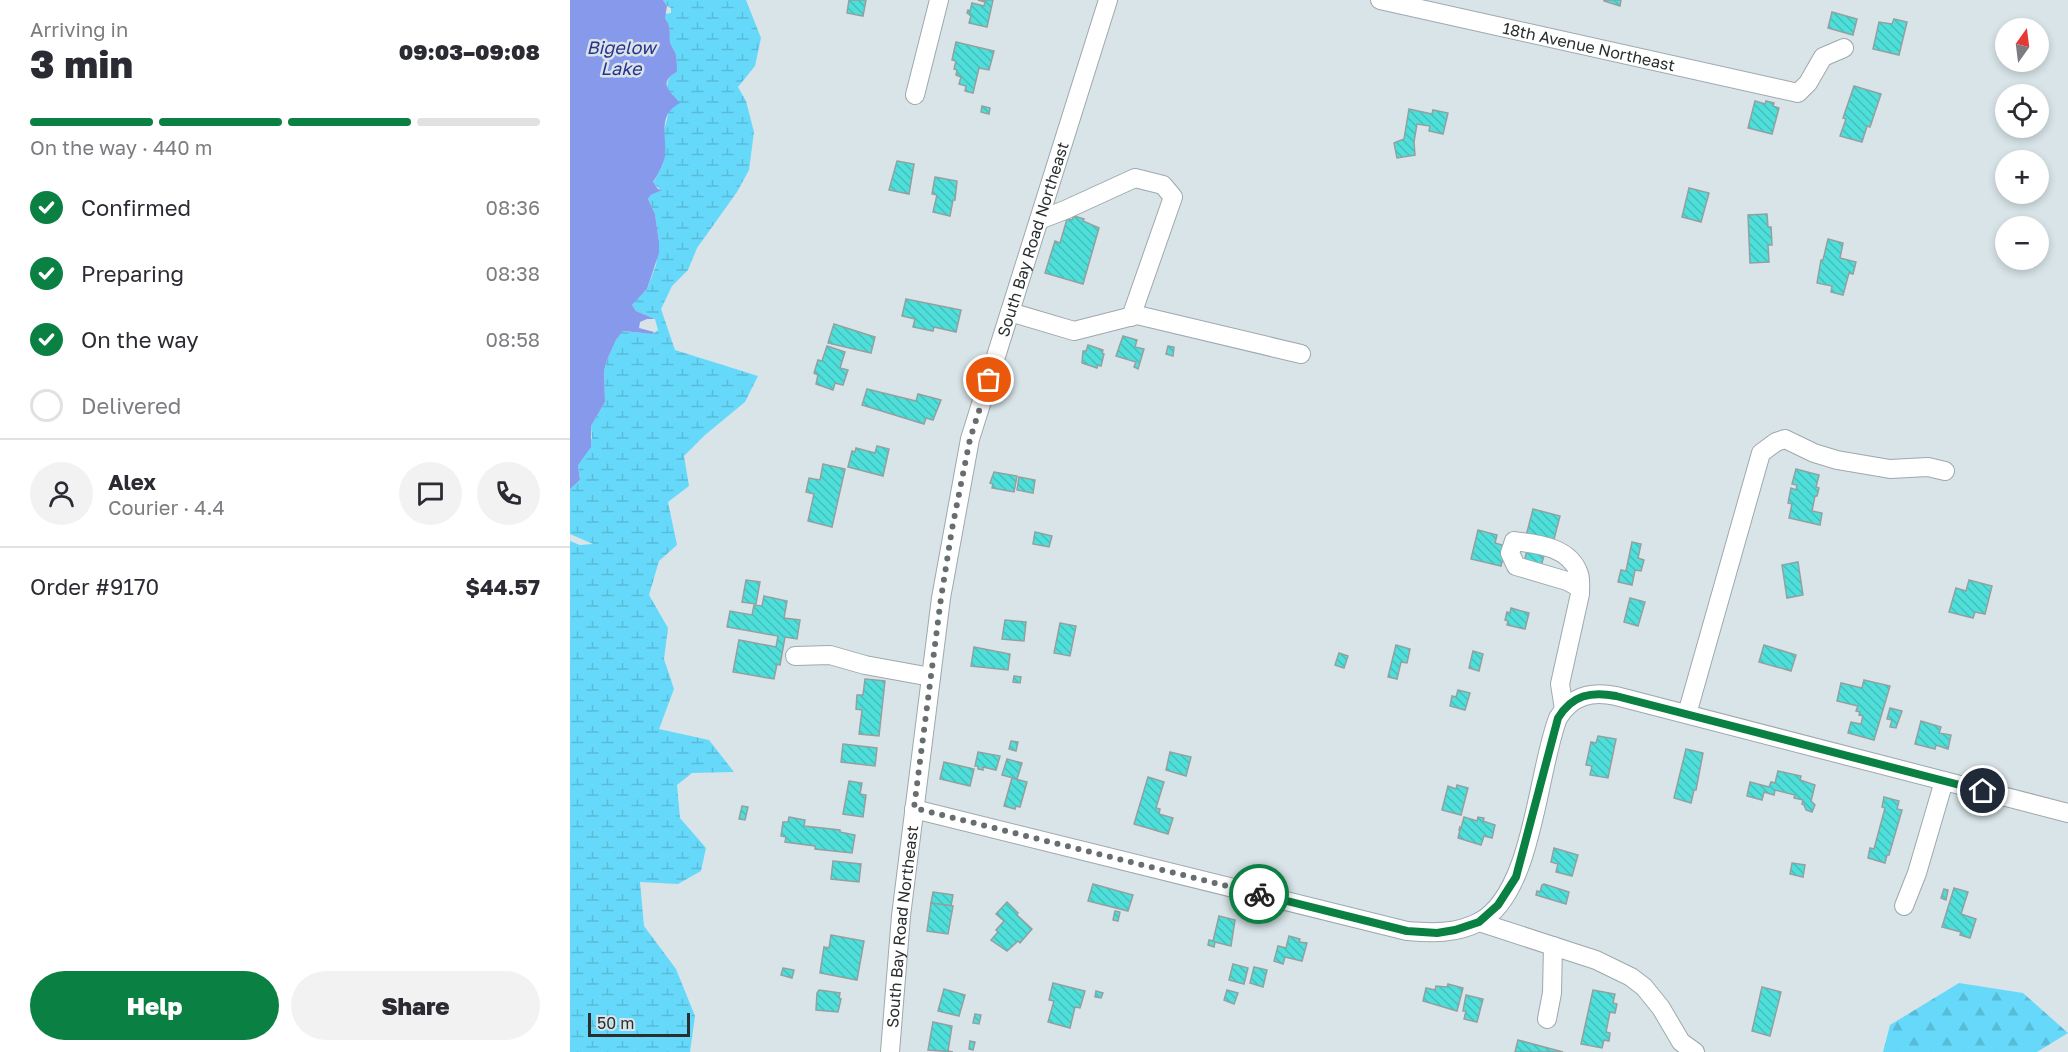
<!DOCTYPE html>
<html lang="en">
<head>
<meta charset="utf-8">
<style>
  body { margin:0; font-family:"Golos Text",sans-serif; background:#f2f2f3; color:#2b2b33; height:100vh; display:flex; flex-direction:column; font-size:22px; white-space:nowrap }
  * { box-sizing:border-box; margin:0 }
  p { font-size:20px; color:#7c7c81 }
  .icon { flex:none; width:33px; height:33px; fill:none; stroke:currentColor; stroke-width:2; stroke-linecap:round; stroke-linejoin:round }
  .map { position:relative; flex:1; overflow:hidden }
  .details { display:flex; flex-direction:column; background:#fff; width:570px }
  .details>* { flex:none }
  .needle { width:39px; rotate:14deg }
  .buttons { position:absolute; left:1425px; top:18px; display:grid; gap:12px }
  .buttons a { display:grid; place-items:center; width:54px; height:54px; border-radius:50%; background:#fff; box-shadow:0 3px 9px #0003; font-size:30px }
  .scale { position:absolute; left:18px; bottom:15px; width:102px; box-sizing:border-box; padding-left:6px; border:3px solid #292e2f; border-top:0; font-size:16px; line-height:21px; white-space:nowrap; color:#292e2f; -webkit-text-stroke:4px #d8e4e8; paint-order:stroke }
  .pin { position:absolute; display:grid; place-items:center; width:51px; height:51px; color:#fff; margin:-26px; border:3px solid #fff; border-radius:50%; box-shadow:0 2px 6px #0007 }
  .courier { position:absolute; display:grid; place-items:center; width:60px; height:60px; margin:-30px; border:4px solid #0b8043; border-radius:50%; background:#fff; color:#222; box-shadow:0 2px 8px #0007 }
  .head em { font-style:normal; font-weight:800 }
  .head div { display:flex; flex-direction:column-reverse }
  .head { display:flex; align-items:center; justify-content:space-between; height:102px; padding:0 30px }
  h1 { font-size:39px; font-weight:800; line-height:45px }
  .bar { display:grid; grid-template-columns:repeat(4,1fr); gap:9px 6px; align-content:center; height:72px; padding:0 30px }
  .bar i { height:8px; border-radius:4px; background:#e1e1e2 }
  .bar .active { background:#0b8043 }
  .bar p { grid-column:span 4 }
  .line { display:flex; align-items:center; gap:15px; padding:0 30px; border-top:2px solid #e1e1e2 }
  .line div { flex:1 }
  .round { display:grid; place-items:center; flex:none; width:63px; height:63px; border-radius:32px; background:#f2f2f3 }
  ol { padding:0 30px; list-style:none }
  li { display:flex; align-items:center; gap:18px; height:66px }
  li p { margin-inline-start:auto }
  li .icon { padding:6px; border-radius:50%; background:#0b8043; color:#fff; stroke-width:4 }
  li:last-child { color:#7c7c81 }
  li i { width:33px; height:33px; border:3px solid #e1e1e2; border-radius:50% }
  .cta { display:flex; gap:12px; margin-top:auto; padding:12px 30px }
  .cta a { flex:1; height:69px; border-radius:36px; background:#0b8043; color:#fff; font-size:24px; font-weight:800; line-height:69px; text-align:center }
  .cta a+a { background:#f2f2f3; color:#2b2b33 }
  main { display:flex; flex:1; min-height:0 }
  .map>svg:first-child { display:block }
</style>
</head>
<body>
<main>
<section class="details">
<div class="head"><div><h1>3 min</h1><p>Arriving in</p></div><em>09:03–09:08</em></div>
<div class="bar"><i class="active"></i><i class="active"></i><i class="active"></i><i></i><p>On the way · 440 m</p></div>
<ol>
<li><svg class="icon" aria-label="check" viewBox="0 0 24 24"><path d="M5 12l5 5 9-10"/></svg>Confirmed<p>08:36</p></li>
<li><svg class="icon" aria-label="check" viewBox="0 0 24 24"><path d="M5 12l5 5 9-10"/></svg>Preparing<p>08:38</p></li>
<li><svg class="icon" aria-label="check" viewBox="0 0 24 24"><path d="M5 12l5 5 9-10"/></svg>On the way<p>08:58</p></li>
<li><i></i>Delivered</li>
</ol>
<div class="line" style="height:108px"><a class="round"><svg class="icon" aria-label="person" viewBox="0 0 24 24"><circle cx="12" cy="8" r="4"/><path d="M4 21q1-7 8-7t8 7"/></svg></a><div><b>Alex</b><p>Courier · 4.4</p></div><a class="round"><svg class="icon" aria-label="chat" viewBox="0 0 24 24"><path d="M4 5h16v11H9l-5 4z"/></svg></a><a class="round"><svg class="icon" aria-label="phone" viewBox="0 0 24 24"><path d="M5 4h4l2 5-3 2q2 4 5 5l2-3 5 2v4C11 20 4 13 5 4z"/></svg></a></div>
<div class="line" style="height:78px"><div>Order #9170</div><b>$44.57</b></div>
<div class="cta"><a>Help</a><a>Share</a></div>
</section>
<div class="map">
<svg width="1498" height="1052" viewBox="0 0 1498 1052">
  <defs>
    <pattern id="forest-firs" width="22" height="20" patternUnits="userSpaceOnUse" patternTransform="scale(1.5)"><rect width="22" height="20" fill="#66d9fa"/><path d="M5 1l3.5 6h-7zM16 11l3.5 6h-7z" fill="#58bbd7"/></pattern>
    <pattern id="wetland-marsh" width="20" height="14" patternUnits="userSpaceOnUse" patternTransform="scale(1.5)"><rect width="20" height="14" fill="#66d9fa"/><path d="M1 5h8M5 5V1M11 12h8M15 12V8" fill="none" stroke="#58bbd7"/></pattern>
    <pattern id="building-back-hatch" width="6" height="6" patternUnits="userSpaceOnUse" patternTransform="scale(1.5)"><rect width="6" height="6" fill="#4edfdb"/><path d="M-1 5l2 2M0 0l6 6M5-1l2 2" fill="none" stroke="#44c0bc"/></pattern>
  </defs>
  <rect width="100%" height="100%" fill="#d8e4e8"/>
  <polygon fill="url(#forest-firs)" points="1389,983 1453,993 1498,1033 1467,1052 1313,1052 1320,1025"/>
  <path fill="url(#wetland-marsh)" d="M93,0h83l15,38 -6,28 -17,21 8,14 8,31 -5,38 -12,22 -40,56 -9,22 -16,16 -11,23 14,41 83,26 -13,26 -40,33 -21,21 5,30 -21,16 9,43 -18,16 -10,34 19,33 -4,31 10,30 -15,40 50,11 25,32 -42,1 -15,12 3,33 26,30 -5,23 -23,13 -38,-2 4,44 32,43 19,47 -5,36h-120v-511l10,4 13,-1 -23,-10v-45l10,-9 -2,-15 14,-27 -1,-12 14,-24 -1,-31 3,-11 9,-20 7,-9 30,3 5,-4 -3,-11 -19,-8 -4,-6 15,-16 9,-24 3,-23 -4,-28 -7,-15 3,-4 10,-5 -8,-7 10,-19 2,-12 -1,-21 9,-36 -5,-5c-2,-10 1,-14 9,-18 0,-6 0,-15 -2,-20 -1,-1 -5,-9 -5,-10 -1,-11 2,-13 -5,-24v-4l6,-1v-5l-4,-2z"/>
  <path fill="#8799eb" d="M0,0h93l4,6 -2,12c7,11 4,13 5,24 0,1 4,9 5,10 2,5 2,14 2,20 -20,11 -7,19 3,31 -23,12 -13,32 -15,53 -2,10 -7,18 -12,26l5,7 4,1 -11,5 -3,4 7,15 4,28v11l-12,36 -15,16 4,6 19,8h-8l-7,3 -1,6 15,4 -1,2 -30,-3 -7,9 -9,20 -3,11 1,31 -14,24v21l-13,18 2,15 -10,9z"/>
  <g fill="url(#building-back-hatch)" stroke="#94a09f" stroke-width="1.5">
    <polygon points="279,0 296,0 293,16 277,13"/>
    <polygon points="408,0 423,0 417,27 399,23 401,16 397,13 398,10 400,11 402,3 414,6 415,2"/>
    <polygon points="1034,0 1051,0 1050,6 1034,1"/>
    <polygon points="1262,12 1287,19 1283,35 1258,28"/>
    <polygon points="1324,19 1337,22 1329,55 1303,49 1309,22 1322,24"/>
    <polygon points="386,42 424,51 419,70 409,68 403,93 395,91 396,86 389,84 391,77 386,75 387,70 384,69 386,61 382,60"/>
    <polygon points="1284,86 1311,94 1300,127 1297,126 1292,142 1270,136 1276,119 1273,118"/>
    <polygon points="1185,101 1195,104 1196,101 1204,103 1203,106 1209,108 1202,134 1178,128"/>
    <polygon points="412,106 420,108 419,114 411,112"/>
    <polygon points="839,109 862,114 863,110 878,113 873,134 859,131 860,126 847,124 844,142 845,155 827,158 824,143 834,139"/>
    <polygon points="327,161 344,164 339,194 319,190"/>
    <polygon points="365,177 387,181 385,200 383,200 380,216 363,212 367,195 362,194"/>
    <polygon points="1119,188 1139,193 1131,222 1112,217"/>
    <polygon points="1197,214 1198,227 1201,227 1202,245 1198,245 1199,262 1180,263 1178,215"/>
    <polygon points="504,216 514,219 513,221 529,228 513,284 475,273 485,241 490,243 497,219 502,220"/>
    <polygon points="1258,239 1273,243 1270,258 1286,262 1283,274 1279,273 1273,295 1261,292 1262,286 1247,283 1251,260 1253,260"/>
    <polygon points="336,299 391,310 386,332 364,327 363,331 343,327 345,319 332,316"/>
    <polygon points="264,324 305,337 301,353 258,343"/>
    <polygon points="553,336 567,340 565,347 574,349 568,369 564,367 566,362 546,356"/>
    <polygon points="518,345 533,350 532,353 534,354 531,366 528,365 527,368 512,363 513,351 516,351"/>
    <polygon points="257,346 275,352 270,368 278,370 273,385 265,383 263,390 246,384 248,375 244,373 248,360 252,361"/>
    <polygon points="598,346 604,347 603,356 596,354"/>
    <polygon points="297,389 346,401 348,394 371,400 363,420 356,418 354,424 292,405"/>
    <polygon points="307,446 319,449 313,476 278,467 282,451 285,452 286,448 305,453"/>
    <polygon points="253,464 275,469 262,527 238,521 244,494 236,492 239,478 250,480"/>
    <polygon points="1226,469 1249,475 1246,487 1249,488 1247,496 1245,496 1242,511 1252,513 1250,525 1219,518 1222,504 1218,503 1221,488 1226,490 1227,485 1222,484"/>
    <polygon points="424,472 447,476 444,492 422,488 423,484 420,483"/>
    <polygon points="449,477 465,480 463,493 447,490"/>
    <polygon points="963,509 990,516 983,543 956,536"/>
    <polygon points="908,530 927,535 925,543 936,546 931,566 901,559"/>
    <polygon points="465,532 482,536 479,547 463,544"/>
    <polygon points="1062,542 1071,544 1068,558 1074,560 1071,571 1065,570 1062,585 1048,582 1051,570 1056,571"/>
    <polygon points="958,546 975,551 971,567 954,562"/>
    <polygon points="1228,562 1233,595 1217,598 1212,565"/>
    <polygon points="176,580 190,582 186,604 172,602"/>
    <polygon points="1399,580 1422,586 1415,614 1405,612 1403,618 1379,612 1386,588 1396,591"/>
    <polygon points="194,596 217,601 214,618 230,620 227,639 215,637 210,665 207,664 204,679 163,672 169,640 206,647 208,636 157,627 160,611 182,615 184,605 192,606"/>
    <polygon points="1060,598 1075,602 1068,626 1054,622"/>
    <polygon points="941,608 959,613 955,629 937,625 938,621 935,620 937,612 940,613"/>
    <polygon points="435,620 456,622 454,641 432,639"/>
    <polygon points="490,623 506,626 500,656 484,653"/>
    <polygon points="826,645 840,649 837,663 831,662 827,679 818,677"/>
    <polygon points="1194,645 1226,655 1221,671 1189,662"/>
    <polygon points="404,647 440,654 438,670 401,666"/>
    <polygon points="903,651 913,654 909,671 899,668"/>
    <polygon points="769,653 778,656 774,668 765,665"/>
    <polygon points="444,676 451,677 450,683 443,682"/>
    <polygon points="295,679 315,681 309,736 289,734 292,710 286,709 287,695 293,695"/>
    <polygon points="1294,680 1320,686 1304,740 1278,733 1281,722 1291,724 1293,716 1289,715 1290,712 1286,711 1288,706 1267,701 1271,683 1292,688"/>
    <polygon points="888,690 900,693 895,710 880,706 882,696 886,697"/>
    <polygon points="1320,708 1332,711 1326,728 1320,727 1322,720 1317,719"/>
    <polygon points="1351,721 1371,727 1369,733 1381,735 1378,749 1366,745 1365,749 1345,744"/>
    <polygon points="1028,736 1046,739 1038,778 1020,775 1022,766 1016,765 1021,742 1026,743"/>
    <polygon points="441,741 448,742 446,751 439,749"/>
    <polygon points="273,744 307,748 305,766 271,762"/>
    <polygon points="1116,749 1133,753 1126,790 1124,790 1121,803 1104,798"/>
    <polygon points="408,752 430,756 426,770 413,767 413,770 408,769 408,766 405,766"/>
    <polygon points="600,752 621,757 616,776 596,770"/>
    <polygon points="437,759 452,763 447,779 432,775"/>
    <polygon points="374,762 404,769 400,786 370,779"/>
    <polygon points="1208,771 1231,776 1230,780 1245,785 1241,801 1245,805 1242,812 1236,810 1234,805 1232,804 1233,800 1224,798 1225,795 1205,790 1204,795 1194,792 1192,800 1177,796 1180,782 1199,787 1201,782 1205,783"/>
    <polygon points="578,777 594,782 586,808 590,809 589,814 603,818 598,834 564,824"/>
    <polygon points="442,778 457,782 450,807 446,806 445,809 434,806"/>
    <polygon points="279,781 292,783 290,794 296,795 293,817 273,814"/>
    <polygon points="887,785 898,788 891,815 872,810 878,786 886,789"/>
    <polygon points="1314,797 1329,801 1327,809 1332,810 1319,855 1317,855 1315,863 1298,858 1300,848 1304,849 1315,808 1312,807"/>
    <polygon points="172,806 178,807 175,820 169,819"/>
    <polygon points="219,817 235,820 234,826 270,830 270,832 285,835 282,853 245,849 245,846 215,842 216,837 211,836 213,822 218,822"/>
    <polygon points="894,817 907,821 908,817 914,818 913,821 925,825 922,838 914,836 911,845 888,838 890,830 889,830 890,827 891,828"/>
    <polygon points="984,848 1008,855 1002,876 986,872 988,864 981,862"/>
    <polygon points="263,861 291,864 289,882 261,879"/>
    <polygon points="1222,863 1235,865 1233,877 1220,874"/>
    <polygon points="523,884 563,895 558,911 518,901"/>
    <polygon points="974,884 999,892 996,904 966,895 967,891 970,892 972,885"/>
    <polygon points="1384,888 1398,892 1391,914 1406,919 1400,938 1390,935 1391,932 1372,927"/>
    <polygon points="1374,889 1378,890 1376,900 1371,898"/>
    <polygon points="363,892 383,895 381,906 361,903"/>
    <polygon points="437,902 448,913 447,915 462,929 450,943 448,941 437,951 421,940 428,932 426,930 434,921 426,914"/>
    <polygon points="361,903 383,906 378,934 357,931"/>
    <polygon points="545,911 550,912 548,921 543,920"/>
    <polygon points="649,916 665,920 661,946 645,942 644,947 638,945 639,940 643,941"/>
    <polygon points="261,935 294,941 287,980 250,973 254,947 259,948"/>
    <polygon points="719,936 730,939 729,942 737,943 732,961 715,957 713,964 704,961 708,946 716,948"/>
    <polygon points="663,964 678,968 674,984 659,980"/>
    <polygon points="684,967 697,970 693,987 680,983"/>
    <polygon points="213,968 224,970 222,978 211,975"/>
    <polygon points="483,983 515,991 510,1008 505,1007 500,1028 478,1022 484,1001 479,1000"/>
    <polygon points="878,984 893,988 887,1011 853,1001 856,988 865,990 866,986 877,987"/>
    <polygon points="1192,987 1211,992 1200,1036 1182,1031"/>
    <polygon points="374,989 395,995 389,1016 368,1011"/>
    <polygon points="249,990 270,993 269,998 271,999 268,1012 246,1010 247,993"/>
    <polygon points="657,990 668,993 664,1004 654,1000"/>
    <polygon points="1023,990 1045,994 1043,1003 1047,1004 1045,1013 1040,1012 1036,1032 1040,1033 1039,1041 1034,1040 1032,1048 1011,1044"/>
    <polygon points="526,991 533,993 531,998 525,997"/>
    <polygon points="896,995 913,999 907,1022 894,1019 896,1011 893,1011"/>
    <polygon points="405,1014 411,1015 409,1024 403,1023"/>
    <polygon points="363,1022 382,1026 378,1051 383,1052 358,1050"/>
    <polygon points="948,1040 993,1052 945,1052"/>
    <polygon points="400,1041 405,1042 403,1050 399,1049"/>
  </g>
  <g fill="none" stroke-linecap="round" stroke-linejoin="round">
    <g stroke="#9da9ad" stroke-width="20">
      <g id="minor">
        <path id="s1" d="M810,0l418,93 10,-10 15,-26 21,-9"/>
        <polyline points="345,95 369,0"/>
        <polyline points="469,220 495,210 565,178 593,185 603,197 561,317"/>
        <polyline points="440,312 504,331 567,315 731,354"/>
        <polyline points="225,656 260,655 295,665 361,677"/>
        <path d="M994,709l-4,-25 20,-90c0,-6 1,-14 -1,-20 -9,-27 -41,-30 -65,-33l-4,12 6,13 51,15 13,7"/>
        <polyline points="1117,714 1191,453 1206,442 1215,439 1244,453 1267,460 1320,469 1358,467 1375,471"/>
        <path d="M344,809l493,122c25,2 49,3 72,-9 54,-28 58,-150 79,-204 14,-23 34,-27 58,-22l452,117"/>
        <polyline points="1334,906 1347,873 1374,781"/>
        <polyline points="909,922 1026,960 1061,977 1074,987 1091,1008 1111,1042 1125,1052"/>
        <polyline points="977,1019 982,993 983,946"/>
        <path id="s2" d="M320,1052l11,-136 40,-318 29,-159 138,-439"/>
      </g>
    </g>
    <use href="#minor" stroke="#fff" stroke-width="18"/>
  </g>
  <g fill="none" stroke-linecap="round" stroke-linejoin="round">
    <polyline stroke="#666e70" stroke-width="6" stroke-dasharray="0 10.8" points="419,380 400,439 382,529 371,598 344,808 689,894"/>
    <path stroke="#0b8043" stroke-width="8" d="M689,894l148,37 30,2 18,-3 24,-8 19,-17 18,-28 42,-159c14,-23 33,-27 58,-22l367,95"/>
  </g>
  <g text-anchor="middle" dominant-baseline="central" stroke-width="5" stroke-linejoin="round" paint-order="stroke">
    <g font-size="16" fill="#292e2f" stroke="#d8e4e8">
      <text stroke="none"><textPath href="#s1" startOffset="214">18th Avenue Northeast</textPath></text>
      <text stroke="none"><textPath href="#s2" startOffset="828">South Bay Road Northeast</textPath></text>
      <text stroke="none"><textPath href="#s2" startOffset="126">South Bay Road Northeast</textPath></text>
    </g>
    <g font-size="18" font-style="italic" fill="#2b318e" stroke="#d8e4e8">
      <text x="51" y="47">Bigelow<tspan x="51" dy="21">Lake</tspan></text>
    </g>
  </g>
</svg>
<div class="buttons">
<a><svg class="needle" viewBox="-14 -14 28 28"><path d="M0-13l5 13h-10z" fill="#e53935"/><path d="M0 13l5-13h-10z" fill="#7c7c81"/></svg></a>
<a><svg class="icon" aria-label="locate" viewBox="0 0 24 24"><circle cx="12" cy="12" r="6"/><path d="M12 2v4M12 18v4M2 12h4M18 12h4"/></svg></a>
<a>+</a>
<a>−</a>
</div>
<div class="scale">50 m</div>
<div class="pin" style="left:419px;top:380px;background:#ea580c"><svg class="icon" aria-label="bag" viewBox="0 0 24 24"><path d="M5 8h14l-1 12H6zM9 8a3 3 0 0 1 6 0"/></svg></div>
<div class="pin" style="left:1413px;top:791px;background:#1f2937"><svg class="icon" aria-label="home" viewBox="0 0 24 24"><path d="M3 11l9-7 9 7M6 9v11h12V9"/></svg></div>
<div class="courier" style="left:689px;top:894px"><svg class="icon" aria-label="bike" viewBox="0 0 24 24"><circle cx="6" cy="16" r="4"/><circle cx="18" cy="16" r="4"/><path d="M6 16l4-8h5l3 8M10 8l3 8H6M13 5h3"/></svg></div>
</div>
</main>
</body>
</html>
